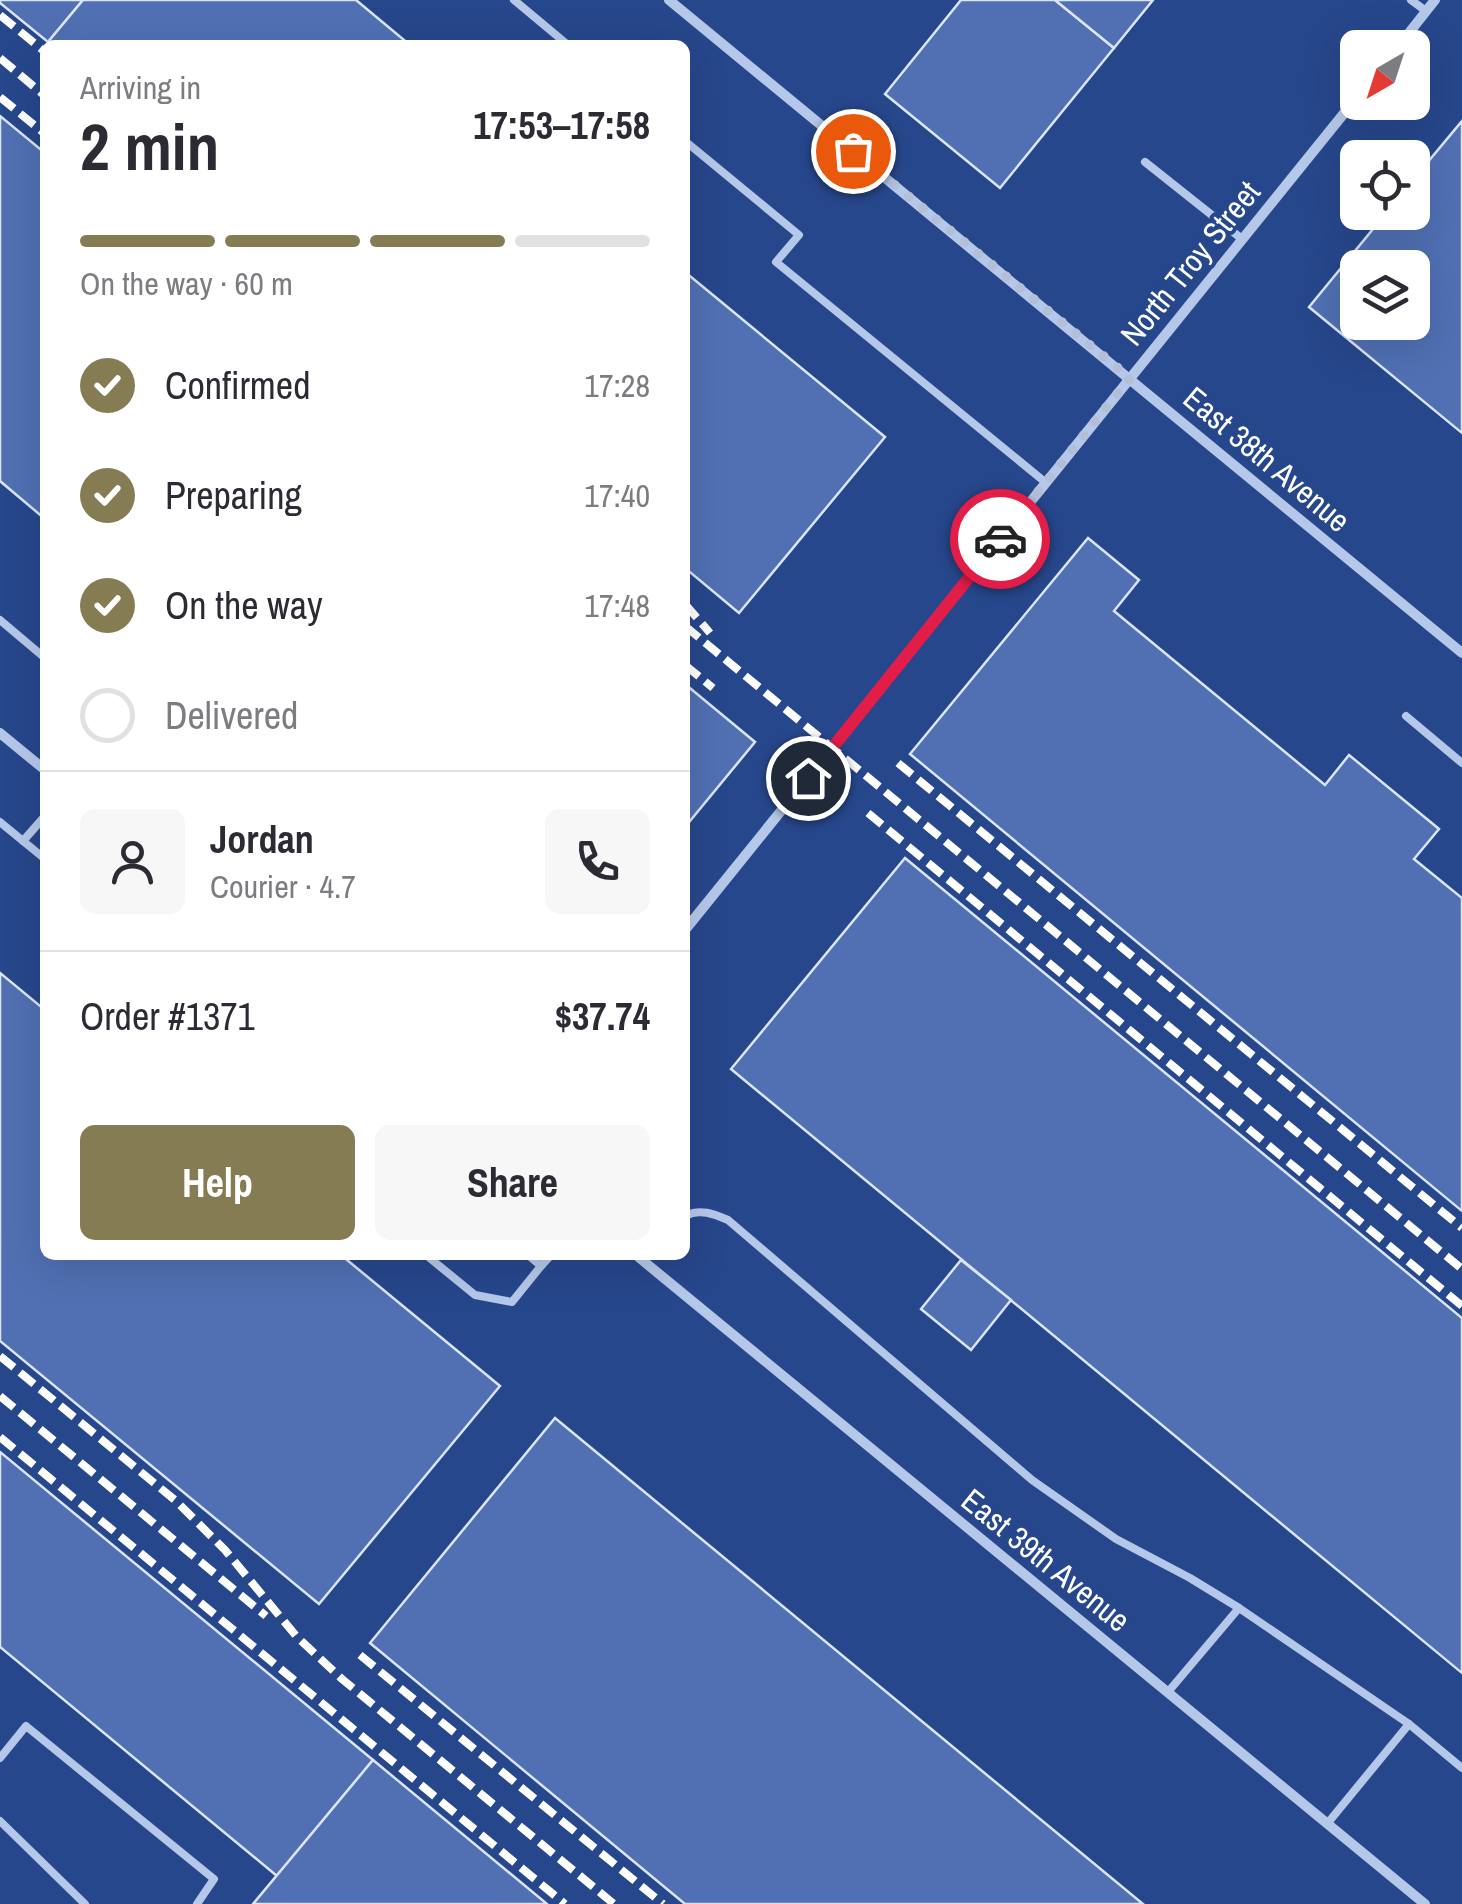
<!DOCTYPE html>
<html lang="en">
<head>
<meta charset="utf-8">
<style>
  body { margin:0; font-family:"Archivo Narrow",sans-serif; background:#f7f7f7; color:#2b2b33; height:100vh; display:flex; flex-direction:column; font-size:38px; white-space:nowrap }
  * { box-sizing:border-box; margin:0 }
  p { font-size:32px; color:#7c7c81 }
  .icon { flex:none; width:55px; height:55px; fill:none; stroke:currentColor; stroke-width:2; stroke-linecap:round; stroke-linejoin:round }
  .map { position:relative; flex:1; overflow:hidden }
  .details { position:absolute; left:40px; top:40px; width:650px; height:1220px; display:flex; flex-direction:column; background:#fff; border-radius:15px; box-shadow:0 10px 40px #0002 }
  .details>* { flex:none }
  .needle { width:65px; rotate:219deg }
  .buttons { position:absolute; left:1340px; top:30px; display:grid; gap:20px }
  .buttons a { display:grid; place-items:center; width:90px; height:90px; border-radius:15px; background:#fff; box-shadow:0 10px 40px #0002; font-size:50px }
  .pin { position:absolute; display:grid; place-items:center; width:85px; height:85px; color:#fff; margin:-42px; border:5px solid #fff; border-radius:50%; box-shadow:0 2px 10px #0007 }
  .courier { position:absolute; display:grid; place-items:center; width:100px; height:100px; margin:-50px; border:8px solid #e11d48; border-radius:50%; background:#fff; color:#222; box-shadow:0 2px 12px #0007 }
  .overview em { font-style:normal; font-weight:700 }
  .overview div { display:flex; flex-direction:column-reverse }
  .overview { display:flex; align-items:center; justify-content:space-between; height:170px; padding:0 40px }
  h1 { font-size:65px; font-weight:700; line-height:75px }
  .bar { display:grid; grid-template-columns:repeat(4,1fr); gap:15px 10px; align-content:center; height:120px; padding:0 40px }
  .bar i { height:12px; border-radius:8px; background:#e1e1e2 }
  .bar .on { background:#857c54 }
  .bar p { grid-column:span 4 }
  .line { display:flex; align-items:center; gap:25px; padding:0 40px; border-top:2px solid #e1e1e2 }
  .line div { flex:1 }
  .round { display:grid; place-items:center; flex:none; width:105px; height:105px; border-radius:15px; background:#f7f7f7 }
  ol { padding:0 40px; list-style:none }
  li { display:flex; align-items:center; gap:30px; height:110px }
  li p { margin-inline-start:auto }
  li .icon { padding:10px; border-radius:50%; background:#857c54; color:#fff; stroke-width:4 }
  li:last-child { color:#7c7c81 }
  li i { width:55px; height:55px; border:5px solid #e1e1e2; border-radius:50% }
  .primary-button { display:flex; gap:20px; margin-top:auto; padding:20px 40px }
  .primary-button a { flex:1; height:115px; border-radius:15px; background:#857c54; color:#fff; font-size:40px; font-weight:700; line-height:115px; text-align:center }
  .primary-button a+a { background:#f7f7f7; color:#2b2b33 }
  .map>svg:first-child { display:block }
</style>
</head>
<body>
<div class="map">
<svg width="1462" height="1904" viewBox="0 0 1462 1904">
  <rect width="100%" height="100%" fill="#27478c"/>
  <g fill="#5070b3" stroke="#dbe4f8" stroke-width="2.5" fill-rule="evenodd">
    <polygon points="0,0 83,0 48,42 0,3"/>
    <polygon points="83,0 356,0 410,45 51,45 48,42"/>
    <polygon points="961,0 1055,0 1114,48 1000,188 885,94"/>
    <polygon points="1055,0 1153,0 1114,48"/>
    <polygon points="0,116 45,153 45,519 0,481"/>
    <path d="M1462,121v312l-153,-126 78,-95h25v-31zM1358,268h54v54h-54z"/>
    <polygon points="685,272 885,437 739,613 685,568"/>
    <polygon points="1088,538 1139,580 1114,611 1325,785 1349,755 1439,829 1414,859 1462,898 1462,1211 910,754"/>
    <polygon points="685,684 755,742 685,827"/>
    <polygon points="905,858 1462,1318 1462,1673 731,1069"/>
    <polygon points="0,973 45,1010 45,1255 341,1255 500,1386 319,1604 0,1341"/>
    <polygon points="961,1260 1011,1300 971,1350 921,1309"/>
    <polygon points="555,1418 1143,1904 685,1904 370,1643"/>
    <polygon points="0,1452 373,1760 277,1876 0,1647"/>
    <polygon points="373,1760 547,1904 253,1904"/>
  </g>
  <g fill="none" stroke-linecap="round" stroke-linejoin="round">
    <g stroke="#b6c8ea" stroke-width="8">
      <polyline points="514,0 568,45"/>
      <polyline points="1411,0 1426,11"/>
      <polyline points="685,141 799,235 776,262 1045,482"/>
      <polyline points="1145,162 1242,239"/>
      <polyline points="0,620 45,658"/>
      <polyline points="1406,716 1462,763"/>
      <polyline points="0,822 45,859"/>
      <polyline points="23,841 45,816"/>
      <path d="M685,1216c15,-8 29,-2 43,4l304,260 84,59 74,39 49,30 170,116"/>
      <polyline points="426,1255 475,1295 512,1302 541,1266"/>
      <polyline points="528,1255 541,1266 551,1255"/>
      <polyline points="1168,1692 1239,1608"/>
      <polyline points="0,1758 26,1726 214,1879 197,1904"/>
      <polyline points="0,1821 85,1904"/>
      <polyline points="1327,1824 1409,1724 1462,1768"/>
    </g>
    <g stroke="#b6c8ea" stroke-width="10">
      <polyline points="669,0 1462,653"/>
      <polyline points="1397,48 1435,0"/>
      <polyline points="0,733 45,770"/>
      <polyline points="685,930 1358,96"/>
      <polyline points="636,1255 1425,1904"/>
    </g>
    <g stroke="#fff" stroke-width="8" stroke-dasharray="18 8" stroke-linecap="butt">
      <polyline points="0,15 45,52"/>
      <polyline points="0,58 45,96"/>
      <polyline points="0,97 45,134"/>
      <polyline points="685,604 710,633"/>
      <polyline points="685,626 1462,1269"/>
      <polyline points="685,665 713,688"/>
      <polyline points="898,763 1462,1228"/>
      <polyline points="868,813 1462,1306"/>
      <polyline points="0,1356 176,1501 225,1550 297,1637 342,1679 614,1904"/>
      <polyline points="0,1396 266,1616"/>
      <polyline points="0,1437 565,1904"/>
      <polyline points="360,1655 663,1904"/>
    </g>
  </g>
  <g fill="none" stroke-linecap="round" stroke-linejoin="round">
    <polyline stroke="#b3bfd7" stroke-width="10" stroke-dasharray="0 18" points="853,151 1130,378 1000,539"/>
    <polyline stroke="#e11d48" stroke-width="12" points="808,778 1000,539"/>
  </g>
  <g text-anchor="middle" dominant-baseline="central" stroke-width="8" stroke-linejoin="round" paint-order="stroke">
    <g font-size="32" fill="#fff" stroke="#27478c">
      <text transform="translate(1190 263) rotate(-51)">North Troy Street</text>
      <text transform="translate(1267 459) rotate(40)">East 38th Avenue</text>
      <text transform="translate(1046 1560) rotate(39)">East 39th Avenue</text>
    </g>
  </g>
</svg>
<div class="buttons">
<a><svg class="needle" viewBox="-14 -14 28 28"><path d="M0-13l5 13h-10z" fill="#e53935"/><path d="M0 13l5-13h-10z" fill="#7c7c81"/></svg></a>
<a><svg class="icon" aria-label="locate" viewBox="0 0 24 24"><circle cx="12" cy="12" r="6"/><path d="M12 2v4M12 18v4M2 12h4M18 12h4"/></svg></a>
<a><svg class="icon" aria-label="layers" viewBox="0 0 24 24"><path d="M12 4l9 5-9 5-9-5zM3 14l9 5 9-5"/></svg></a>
</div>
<div class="pin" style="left:853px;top:151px;background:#ea580c"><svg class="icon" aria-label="bag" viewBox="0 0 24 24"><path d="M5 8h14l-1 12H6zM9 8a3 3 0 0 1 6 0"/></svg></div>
<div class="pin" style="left:808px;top:778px;background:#1f2937"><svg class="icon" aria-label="home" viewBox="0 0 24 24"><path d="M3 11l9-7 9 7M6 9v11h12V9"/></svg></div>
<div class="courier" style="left:1000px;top:539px"><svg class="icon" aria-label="car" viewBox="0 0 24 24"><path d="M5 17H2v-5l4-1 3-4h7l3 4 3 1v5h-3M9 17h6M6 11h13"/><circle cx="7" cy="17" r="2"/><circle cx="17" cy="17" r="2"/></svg></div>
<section class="details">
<div class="overview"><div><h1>2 min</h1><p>Arriving in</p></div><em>17:53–17:58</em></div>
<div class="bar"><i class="on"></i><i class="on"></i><i class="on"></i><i></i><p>On the way · 60 m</p></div>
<ol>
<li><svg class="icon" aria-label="check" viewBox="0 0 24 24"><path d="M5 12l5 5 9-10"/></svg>Confirmed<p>17:28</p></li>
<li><svg class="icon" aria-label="check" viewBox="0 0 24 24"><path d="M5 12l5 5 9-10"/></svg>Preparing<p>17:40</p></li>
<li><svg class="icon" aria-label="check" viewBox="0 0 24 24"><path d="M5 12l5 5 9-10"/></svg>On the way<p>17:48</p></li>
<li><i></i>Delivered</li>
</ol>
<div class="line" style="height:180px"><a class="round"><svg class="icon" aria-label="person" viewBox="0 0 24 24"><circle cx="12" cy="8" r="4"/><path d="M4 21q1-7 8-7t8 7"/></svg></a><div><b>Jordan</b><p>Courier · 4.7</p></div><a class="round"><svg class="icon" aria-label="phone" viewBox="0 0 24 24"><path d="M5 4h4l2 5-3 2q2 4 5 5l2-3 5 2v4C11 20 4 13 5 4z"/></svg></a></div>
<div class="line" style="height:130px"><div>Order #1371</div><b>$37.74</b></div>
<div class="primary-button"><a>Help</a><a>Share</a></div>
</section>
</div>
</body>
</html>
